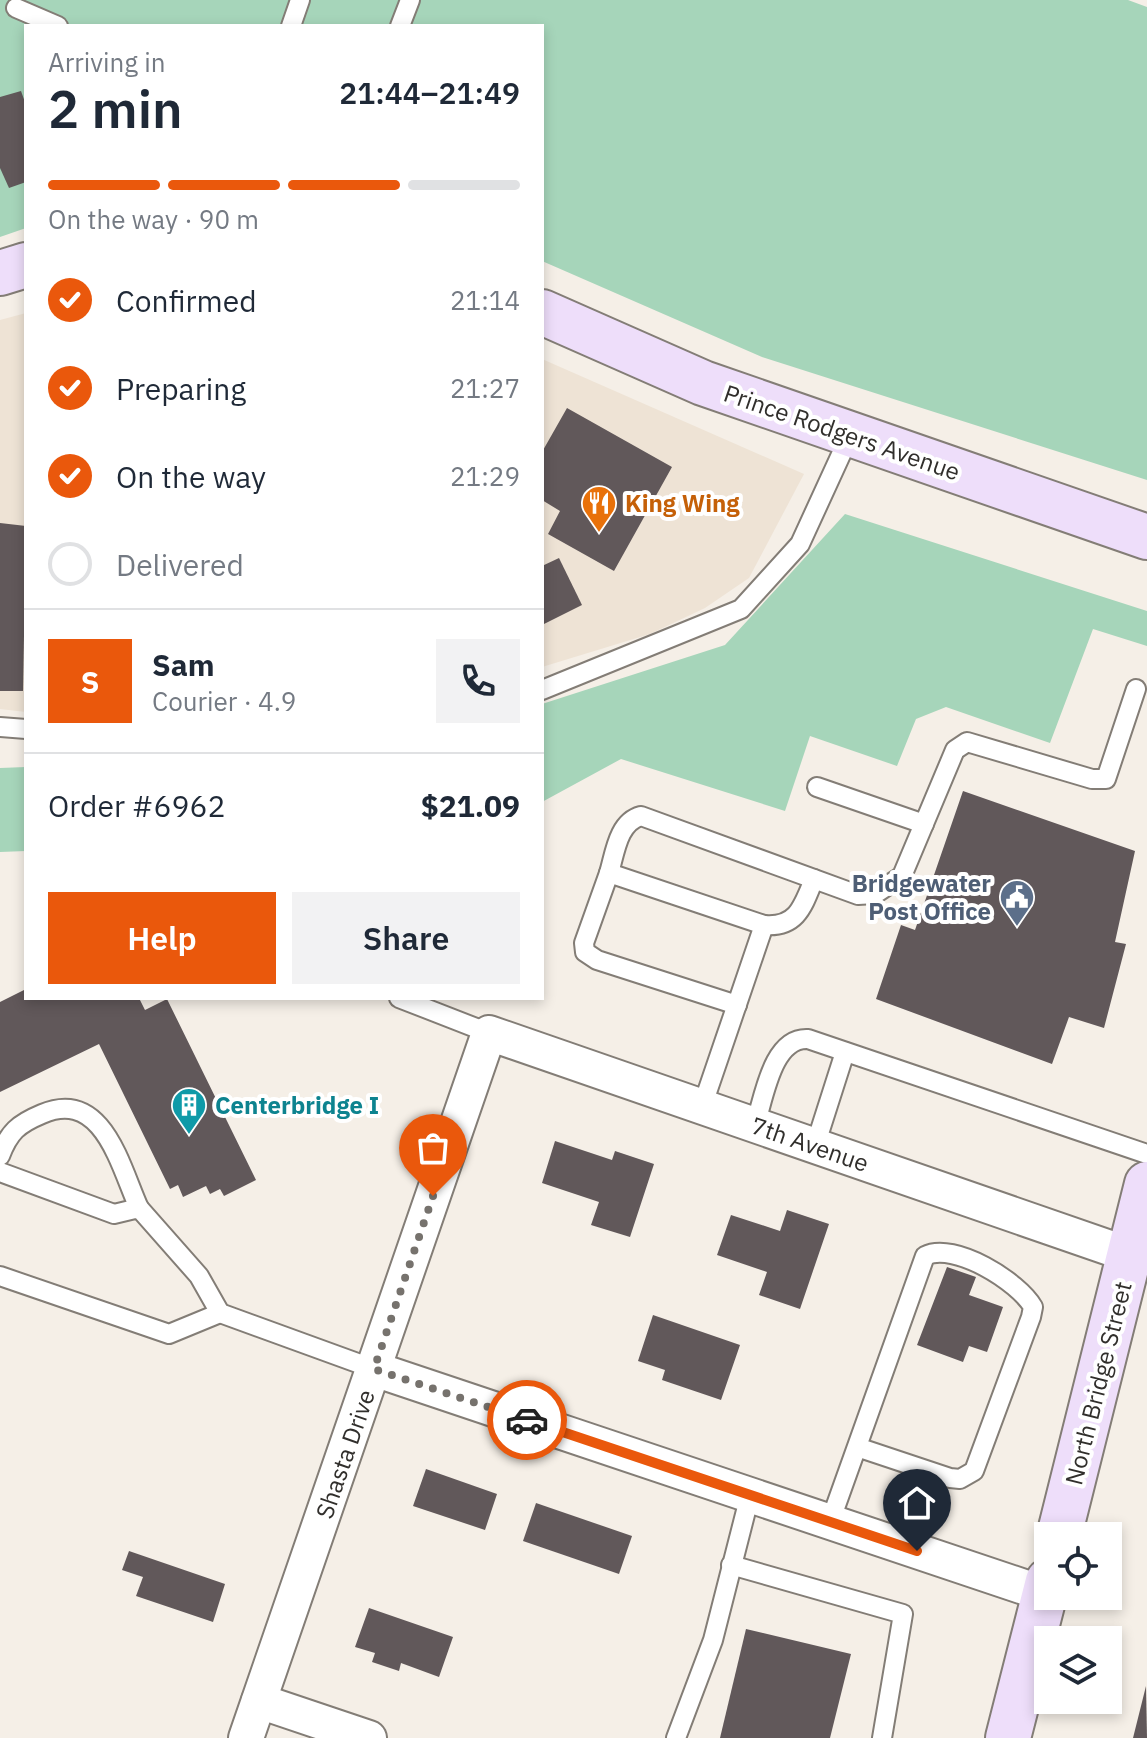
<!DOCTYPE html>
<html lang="en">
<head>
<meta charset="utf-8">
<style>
  body { margin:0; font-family:"IBM Plex Sans",sans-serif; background:#f2f2f3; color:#1f2937; height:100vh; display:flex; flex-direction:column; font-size:30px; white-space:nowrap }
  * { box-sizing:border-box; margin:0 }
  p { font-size:26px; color:#747a83 }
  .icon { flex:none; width:44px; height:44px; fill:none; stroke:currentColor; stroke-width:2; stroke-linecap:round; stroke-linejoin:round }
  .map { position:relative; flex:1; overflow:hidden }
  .panel { position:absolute; left:24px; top:24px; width:520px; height:976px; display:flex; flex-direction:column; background:#fff; border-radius:0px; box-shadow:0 4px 12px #0003 }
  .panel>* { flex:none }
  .controls { position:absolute; left:1034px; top:1522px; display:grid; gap:16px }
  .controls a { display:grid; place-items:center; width:88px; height:88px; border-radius:0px; background:#fff; box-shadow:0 4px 12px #0003; font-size:40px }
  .pin { position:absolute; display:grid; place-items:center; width:68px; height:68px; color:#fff; margin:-82px -34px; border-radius:50% 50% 50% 0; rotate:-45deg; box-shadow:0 0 8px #0007 }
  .pin .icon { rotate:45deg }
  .courier { position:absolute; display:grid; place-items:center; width:80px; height:80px; margin:-40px; border:6px solid #ea580c; border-radius:50%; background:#fff; color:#222; box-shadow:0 2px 10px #0007 }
  .head em { font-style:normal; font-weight:600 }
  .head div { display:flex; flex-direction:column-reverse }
  .head { display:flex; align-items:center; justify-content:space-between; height:136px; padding:0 24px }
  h1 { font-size:52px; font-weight:600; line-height:60px }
  .bar { display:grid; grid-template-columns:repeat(4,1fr); gap:12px 8px; align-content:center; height:96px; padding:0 24px }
  .bar i { height:10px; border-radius:6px; background:#e0e1e3 }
  .bar .on { background:#ea580c }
  .bar p { grid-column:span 4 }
  .line { display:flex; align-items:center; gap:20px; padding:0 24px; border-top:2px solid #e0e1e3 }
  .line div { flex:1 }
  .round { display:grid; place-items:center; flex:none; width:84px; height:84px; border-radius:0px; background:#f2f2f3 }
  ol { padding:0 24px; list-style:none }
  li { display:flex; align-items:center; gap:24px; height:88px }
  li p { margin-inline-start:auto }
  li .icon { padding:8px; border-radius:50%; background:#ea580c; color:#fff; stroke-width:4 }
  li:last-child { color:#747a83 }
  li i { width:44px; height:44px; border:4px solid #e0e1e3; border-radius:50% }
  .cta { display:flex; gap:16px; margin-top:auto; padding:16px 24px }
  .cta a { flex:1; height:92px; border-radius:0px; background:#ea580c; color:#fff; font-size:32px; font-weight:600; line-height:92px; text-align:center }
  .cta a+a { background:#f2f2f3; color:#1f2937 }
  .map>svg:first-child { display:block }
</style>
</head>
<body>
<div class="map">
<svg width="1147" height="1738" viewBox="0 0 1147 1738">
  <rect width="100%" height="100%" fill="#f5efe7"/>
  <g fill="#eee3d5">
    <polygon points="26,313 26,712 0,709 0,320"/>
    <polygon points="542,359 804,474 749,578 705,608 650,634 542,667"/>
  </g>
  <g fill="#a6d5ba">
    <polygon points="0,0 1128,0 1147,7 1147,480 762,357 542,261 542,26 26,26 26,228 0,237"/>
    <polygon points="845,514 1147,611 1147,646 1093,629 1050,743 946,707 916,719 897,766 810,736 785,811 621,759 542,802 542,704 725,645"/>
    <polygon points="26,767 26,851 0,852 0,768"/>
  </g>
  <g fill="#61585a">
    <polygon points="21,91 26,105 26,182 9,188 0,168 0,97"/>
    <polygon points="567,408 672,467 614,571 548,534 560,511 542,500 542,452"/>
    <polygon points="0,523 26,526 23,691 0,691"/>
    <polygon points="559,558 582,605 542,625 542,566"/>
    <polygon points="963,791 1135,851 1115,942 1126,944 1104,1028 1069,1017 1052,1064 876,999 901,925 915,930"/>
    <polygon points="26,989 26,998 139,998 145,1010 167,999 256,1180 224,1196 220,1189 210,1194 206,1186 183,1197 178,1185 170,1189 99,1044 0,1092 0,1002"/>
    <polygon points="555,1141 612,1160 615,1151 654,1164 630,1237 591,1225 599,1202 542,1183"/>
    <polygon points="787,1210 829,1224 800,1309 759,1295 767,1272 717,1255 731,1215 780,1231"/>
    <polygon points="947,1267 976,1277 969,1295 1003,1307 987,1352 969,1346 963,1362 917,1345"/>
    <polygon points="653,1315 740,1345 721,1400 662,1380 665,1370 638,1361"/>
    <polygon points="426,1469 497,1494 485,1530 413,1506"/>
    <polygon points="536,1503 632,1536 619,1574 523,1541"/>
    <polygon points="129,1551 225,1584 213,1622 136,1596 143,1577 122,1570"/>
    <polygon points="369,1608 453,1637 439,1677 401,1663 399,1671 372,1662 375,1653 355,1647"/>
    <polygon points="746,1629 851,1654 830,1738 720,1738"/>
    <polygon points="1146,1686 1147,1738 1133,1738"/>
  </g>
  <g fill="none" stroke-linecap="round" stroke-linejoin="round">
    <g stroke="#837d76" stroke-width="22">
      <g id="lane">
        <polyline points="16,8 58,26"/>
        <polyline points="291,26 300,0"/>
        <polyline points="400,26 410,0"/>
        <polyline points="542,690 741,609 800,544 850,435"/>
        <polyline points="0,727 26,729"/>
        <polyline points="817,787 924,824"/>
        <polyline points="609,873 584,943 585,952 597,960 737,1005"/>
        <path d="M764,925c33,3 39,-19 50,-46"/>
        <polyline points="399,998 489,1033"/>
        <path d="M702,1107l62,-182 -155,-52c6,-20 9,-51 32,-57l217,79 17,-1 27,-18 53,-126 12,-8 125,37h14l30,-90"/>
        <path d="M755,1125c9,-27 17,-88 53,-86l339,115"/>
        <polyline points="815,1146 845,1052"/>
        <path d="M0,1156c9,-24 18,-32 42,-42 61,-26 78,52 97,94"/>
        <polyline points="0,1172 114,1214 139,1208 199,1276 220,1313 374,1369"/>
        <polyline points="0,1276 169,1334 220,1313"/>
        <path d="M830,1522l95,-266c29,-15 94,26 108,51l-2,10 -57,154 -14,8 -10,-1 -93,-31"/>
        <polyline points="731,1565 903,1614 882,1738"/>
        <polyline points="676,1738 713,1640 750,1495"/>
      </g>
    </g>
    <g stroke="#837d76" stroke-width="38">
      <g id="street">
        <polyline points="374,1369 1045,1594"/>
        <polyline points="259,1701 369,1738"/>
        <polyline points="246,1738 489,1033 1130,1255"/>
      </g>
    </g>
    <g stroke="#837d76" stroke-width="48">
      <g id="secondary">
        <polyline points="0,273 26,265"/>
        <polyline points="542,312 703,383 1147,537"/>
        <polyline points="1059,1536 1147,1184"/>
        <polyline points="1008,1738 1048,1581"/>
      </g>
    </g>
    <use href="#lane" stroke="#fff" stroke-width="18"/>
    <use href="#street" stroke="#fff" stroke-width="34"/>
    <use href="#secondary" stroke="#eedefa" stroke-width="44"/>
  </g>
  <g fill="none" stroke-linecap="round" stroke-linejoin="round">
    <polyline stroke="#76726d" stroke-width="8" stroke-dasharray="0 14.4" points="433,1196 374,1369 527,1420"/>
    <polyline stroke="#ea580c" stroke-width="10" points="527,1420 917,1551"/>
  </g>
  <defs>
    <g id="restaurant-pin" transform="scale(1.8)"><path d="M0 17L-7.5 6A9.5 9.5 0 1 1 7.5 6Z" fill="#e8710a" stroke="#fff"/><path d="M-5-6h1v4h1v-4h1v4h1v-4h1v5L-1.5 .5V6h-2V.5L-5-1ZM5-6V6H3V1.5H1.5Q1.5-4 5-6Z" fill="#fff"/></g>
    <g id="civic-pin" transform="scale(1.8)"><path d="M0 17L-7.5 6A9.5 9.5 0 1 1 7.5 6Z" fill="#5c6f8a" stroke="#fff"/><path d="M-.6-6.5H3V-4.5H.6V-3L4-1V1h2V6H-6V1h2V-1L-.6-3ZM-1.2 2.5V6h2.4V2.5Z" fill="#fff"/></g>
    <g id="building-pin" transform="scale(1.8)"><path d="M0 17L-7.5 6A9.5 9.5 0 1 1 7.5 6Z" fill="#0f9aa8" stroke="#fff"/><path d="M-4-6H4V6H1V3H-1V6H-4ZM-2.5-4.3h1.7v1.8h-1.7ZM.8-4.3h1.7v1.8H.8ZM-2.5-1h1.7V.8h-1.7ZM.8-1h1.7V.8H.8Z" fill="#fff"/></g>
  </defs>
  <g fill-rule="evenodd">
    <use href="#restaurant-pin" x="599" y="503"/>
    <use href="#civic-pin" x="1017" y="897"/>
    <use href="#building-pin" x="189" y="1105"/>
  </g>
  <g text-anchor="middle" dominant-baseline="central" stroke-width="8" stroke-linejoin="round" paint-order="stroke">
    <g font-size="24" fill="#312f2c" stroke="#fff">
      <text transform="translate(842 432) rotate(19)">Prince Rodgers Avenue</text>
      <text transform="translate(810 1144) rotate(19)">7th Avenue</text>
      <text transform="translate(1098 1383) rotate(-76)">North Bridge Street</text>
      <text transform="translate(345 1454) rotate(-71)">Shasta Drive</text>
    </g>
    <g font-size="24" font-weight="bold" fill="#c56008" stroke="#fff" text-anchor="start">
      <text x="625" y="503">King Wing</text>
    </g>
    <g font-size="24" font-weight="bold" fill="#4e5e75" stroke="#fff" text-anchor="end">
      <text x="991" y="883">Bridgewater<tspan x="991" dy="28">Post Office</tspan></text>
    </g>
    <g font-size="24" font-weight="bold" fill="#0d838f" stroke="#fff" text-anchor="start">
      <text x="215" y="1105">Centerbridge I</text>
    </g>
  </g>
</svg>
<div class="controls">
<a><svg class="icon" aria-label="locate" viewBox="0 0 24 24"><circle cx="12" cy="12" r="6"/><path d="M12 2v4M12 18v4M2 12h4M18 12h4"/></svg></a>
<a><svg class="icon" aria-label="layers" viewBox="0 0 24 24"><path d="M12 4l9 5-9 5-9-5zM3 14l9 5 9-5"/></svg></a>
</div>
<div class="pin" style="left:433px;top:1196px;background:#ea580c"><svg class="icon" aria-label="bag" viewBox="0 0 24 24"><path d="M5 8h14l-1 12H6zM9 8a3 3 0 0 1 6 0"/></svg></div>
<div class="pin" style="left:917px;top:1551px;background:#1f2937"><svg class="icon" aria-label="home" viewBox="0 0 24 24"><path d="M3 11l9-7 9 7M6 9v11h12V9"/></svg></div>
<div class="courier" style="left:527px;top:1420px"><svg class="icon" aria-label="car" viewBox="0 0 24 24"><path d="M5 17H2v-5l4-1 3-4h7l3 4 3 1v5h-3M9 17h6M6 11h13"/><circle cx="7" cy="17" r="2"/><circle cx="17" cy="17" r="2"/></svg></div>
<section class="panel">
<div class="head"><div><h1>2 min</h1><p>Arriving in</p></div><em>21:44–21:49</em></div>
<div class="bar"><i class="on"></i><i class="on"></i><i class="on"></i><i></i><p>On the way · 90 m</p></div>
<ol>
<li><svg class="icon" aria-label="check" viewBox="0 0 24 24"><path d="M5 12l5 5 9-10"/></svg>Confirmed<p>21:14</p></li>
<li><svg class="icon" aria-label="check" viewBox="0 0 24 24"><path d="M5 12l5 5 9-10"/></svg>Preparing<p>21:27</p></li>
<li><svg class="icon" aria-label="check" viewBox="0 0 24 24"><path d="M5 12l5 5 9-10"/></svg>On the way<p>21:29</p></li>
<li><i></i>Delivered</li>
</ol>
<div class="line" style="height:144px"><b class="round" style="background:#ea580c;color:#fff">S</b><div><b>Sam</b><p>Courier · 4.9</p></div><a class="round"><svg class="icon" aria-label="phone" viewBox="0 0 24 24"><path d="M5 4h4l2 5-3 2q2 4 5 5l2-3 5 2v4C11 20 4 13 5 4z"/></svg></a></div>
<div class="line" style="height:104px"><div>Order #6962</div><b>$21.09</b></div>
<div class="cta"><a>Help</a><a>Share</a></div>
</section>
</div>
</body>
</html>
